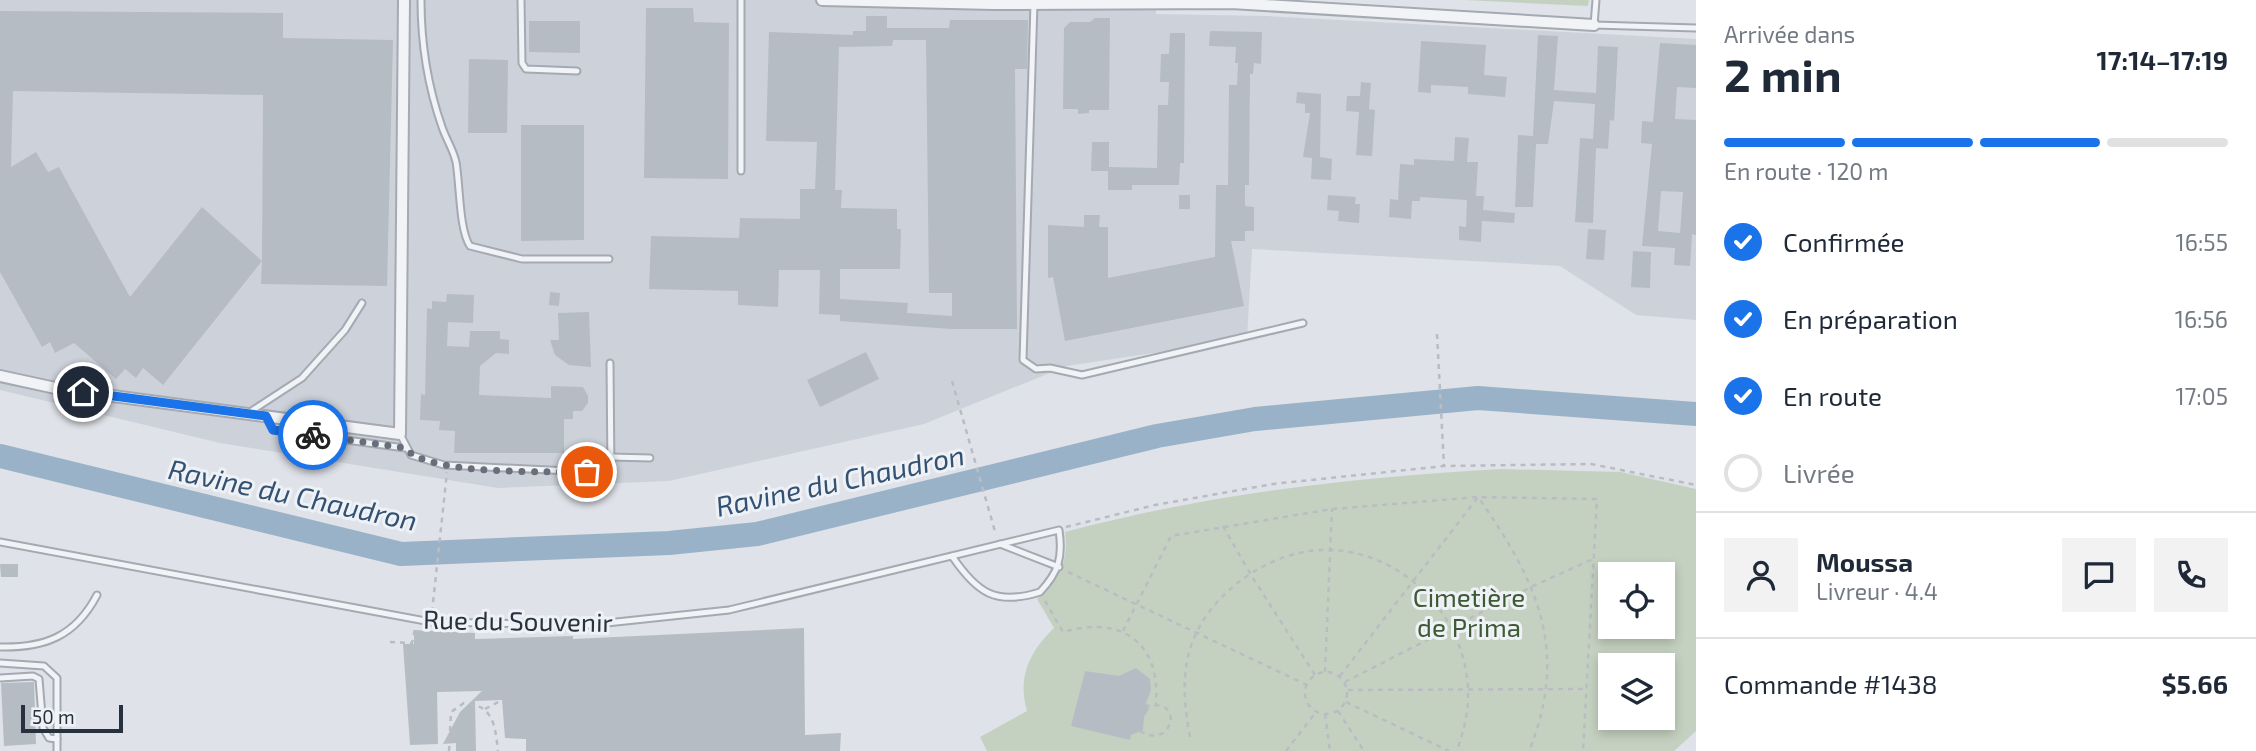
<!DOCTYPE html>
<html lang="fr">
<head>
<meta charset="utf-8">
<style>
  body { margin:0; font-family:"Exo 2",sans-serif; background:#f2f2f3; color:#1f2937; height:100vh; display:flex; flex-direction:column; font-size:26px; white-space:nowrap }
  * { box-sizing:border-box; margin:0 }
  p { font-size:23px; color:#747a83 }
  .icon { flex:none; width:38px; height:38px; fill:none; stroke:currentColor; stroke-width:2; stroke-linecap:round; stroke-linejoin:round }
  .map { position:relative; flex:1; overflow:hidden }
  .side { display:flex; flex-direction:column; background:#fff; width:560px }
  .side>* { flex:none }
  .controls { position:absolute; left:1598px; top:562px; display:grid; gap:14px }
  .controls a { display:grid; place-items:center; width:77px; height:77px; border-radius:0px; background:#fff; box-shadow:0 4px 10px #0003; font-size:35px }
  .scale { position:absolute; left:21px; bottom:18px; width:102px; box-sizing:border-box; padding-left:7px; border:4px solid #28313e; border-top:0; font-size:19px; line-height:24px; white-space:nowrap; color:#28313e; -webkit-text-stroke:5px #eef1f5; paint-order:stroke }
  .pin { position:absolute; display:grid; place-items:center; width:60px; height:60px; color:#fff; margin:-30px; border:4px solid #fff; border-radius:50%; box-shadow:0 2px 7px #0007 }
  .courier { position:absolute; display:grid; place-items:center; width:70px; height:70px; margin:-35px; border:5px solid #1a73e8; border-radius:50%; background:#fff; color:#222; box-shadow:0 2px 9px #0007 }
  .overview em { font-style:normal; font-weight:700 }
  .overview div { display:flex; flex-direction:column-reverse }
  .overview { display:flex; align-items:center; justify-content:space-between; height:119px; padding:0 28px }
  h1 { font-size:46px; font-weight:700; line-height:52px }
  .bar { display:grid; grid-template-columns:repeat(4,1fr); gap:10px 7px; align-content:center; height:84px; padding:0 28px }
  .bar i { height:9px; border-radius:5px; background:#e0e1e3 }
  .bar .selected { background:#1a73e8 }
  .bar p { grid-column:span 4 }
  .line { display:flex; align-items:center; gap:18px; padding:0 28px; border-top:2px solid #e0e1e3 }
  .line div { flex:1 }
  .round { display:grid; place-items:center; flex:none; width:74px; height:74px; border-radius:0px; background:#f2f2f3 }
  ol { padding:0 28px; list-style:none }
  li { display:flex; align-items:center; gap:21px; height:77px }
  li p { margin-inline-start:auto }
  li .icon { padding:7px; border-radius:50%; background:#1a73e8; color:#fff; stroke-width:4 }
  li:last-child { color:#747a83 }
  li i { width:38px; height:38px; border:4px solid #e0e1e3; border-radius:50% }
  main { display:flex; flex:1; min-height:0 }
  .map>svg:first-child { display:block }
</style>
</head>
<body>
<main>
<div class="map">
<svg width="1696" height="751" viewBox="0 0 1696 751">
  <rect width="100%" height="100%" fill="#dfe2e8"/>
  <polygon fill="#cdd2da" points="0,0 1156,0 1156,14 1266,16 1696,39 1696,320 1636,315 1560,266 1252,249 1247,339 1067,366 924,424 669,481 498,488 220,443 0,390"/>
  <g fill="#c5d1c0" fill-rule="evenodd">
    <polygon points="1465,0 1589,0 1588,6"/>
    <path d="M1501,469l120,3 75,17v242l-22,20h-687l-7,-14 47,-26c-10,-34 3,-60 27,-83l-17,-29c22,-20 32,-37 28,-67 143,-38 289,-55 436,-63zM1610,574h52v52h-52zM1610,665h52v53h-52z"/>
  </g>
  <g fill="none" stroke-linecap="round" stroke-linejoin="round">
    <polyline stroke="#9ab2c7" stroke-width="24" points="0,456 401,554 669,543 757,534 1157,436 1255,419 1478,398 1696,414"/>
  </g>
  <g fill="#b6bcc4" fill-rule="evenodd">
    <polygon points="646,8 693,8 694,22 729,23 728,179 644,178"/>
    <path d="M0,11l283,2v25l110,2 -6,246 -126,-2 1,-23 -99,124 -20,-17 -7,10 -11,-9 -9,10 -42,-36 -19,10 -5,-11 -8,5 -42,-75zM13,91l250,4 -1,166 -60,-54 -72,90 -71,-130 -11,5 -12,-20 -25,15z"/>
    <path d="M866,16h21v12h62l1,-8h78l-1,49h-12l2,260h-66l-111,-8v-6l-21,-1 1,-44h-41l-1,37 -40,-2v-14l-89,-2 2,-53 88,2 1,-20 60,1v-30h15l2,-47 -51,-1 3,-109 84,3v-4h13zM893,40h33l3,253h23v23l-45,-3 1,-10 -68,-4v-30h60l1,-40h-4v-20l-56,-1 1,-18h-7l4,-143 53,-1z"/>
    <polygon points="1095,18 1110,18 1109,110 1089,110 1089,113 1078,114 1078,109 1063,109 1064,28 1070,22 1090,22"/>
    <polygon points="529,21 580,21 580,53 529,52"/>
    <polygon points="1210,31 1262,32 1261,64 1254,63 1253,74 1250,74 1249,185 1245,185 1245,206 1254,207 1254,231 1245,231 1245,241 1231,241 1244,306 1065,341 1053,277 1048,278 1048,225 1084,227 1084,215 1100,215 1099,227 1108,227 1108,278 1215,257 1216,185 1228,185 1229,85 1237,85 1238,63 1235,63 1236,47 1209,46"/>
    <polygon points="1170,33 1185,33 1184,163 1180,163 1179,185 1132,185 1132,190 1108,190 1108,171 1091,171 1092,142 1109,142 1109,167 1157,168 1158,105 1168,105 1169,82 1160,82 1161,54 1169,54"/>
    <polygon points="1538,35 1558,36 1554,90 1596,93 1598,46 1618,47 1614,121 1610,120 1608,149 1596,148 1593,223 1575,222 1580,138 1593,139 1595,104 1554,101 1548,144 1536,144 1533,207 1515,207 1518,135 1533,136"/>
    <polygon points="1421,41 1486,45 1484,75 1507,77 1505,97 1468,94 1468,87 1431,85 1431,93 1418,92"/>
    <path d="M1660,43l36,2v43l-19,-1 -2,32 21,1v115l-4,-1 -2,32 -16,-1 1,-17 -33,-2 10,-102 -11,-1 1,-22 11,1zM1661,191l22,1 -3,41 -22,-2z"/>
    <polygon points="469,59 508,60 507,133 468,133"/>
    <polygon points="1361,82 1371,83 1369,109 1375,110 1372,156 1356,155 1359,112 1346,111 1347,96 1360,96"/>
    <polygon points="1297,92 1321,94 1320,157 1332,159 1331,180 1311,179 1312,158 1303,157 1310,113 1305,113 1305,104 1296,103"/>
    <polygon points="521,125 584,125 584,240 521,241"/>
    <polygon points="1455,137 1469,138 1467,162 1478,162 1476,196 1484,196 1483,210 1515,213 1514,223 1482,221 1481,242 1459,240 1459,226 1466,227 1467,200 1420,197 1420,201 1412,201 1411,219 1389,217 1390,199 1398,200 1400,164 1414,165 1414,159 1454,161"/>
    <rect x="1179" y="195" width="11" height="14"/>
    <polygon points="1328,195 1356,197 1355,204 1360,204 1359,223 1338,221 1339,211 1327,210"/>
    <polygon points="1588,229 1606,230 1604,260 1586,259"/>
    <polygon points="1633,251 1651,252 1650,288 1631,287"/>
    <polygon points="550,292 560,293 559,306 549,305"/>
    <polygon points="447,294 474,295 473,323 448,322 447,346 469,347 470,331 500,331 500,339 509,340 509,354 496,353 480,366 479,395 551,398 551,386 583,387 588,396 588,403 582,411 573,411 573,419 564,419 564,453 454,453 455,431 439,430 440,421 420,420 421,394 425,395 427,308 432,309 432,301 446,302"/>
    <polygon points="589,312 591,367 569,365 555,355 550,340 559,340 558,313"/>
    <polygon points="866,352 879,379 820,407 807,380"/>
    <polygon points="0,564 18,564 18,577 1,577"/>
    <polygon points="804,628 805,735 841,733 840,751 526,751 526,739 505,738 502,700 475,701 476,751 456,751 456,743 443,744 460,712 482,691 437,692 438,744 410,745 403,644 414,644 414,630 475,633 475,639 573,636 573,639"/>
    <polygon points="1136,668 1150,679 1151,690 1146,703 1149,709 1144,717 1143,730 1131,735 1130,740 1071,726 1085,671 1119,676"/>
    <polygon points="34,682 36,744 4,746 1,683"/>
  </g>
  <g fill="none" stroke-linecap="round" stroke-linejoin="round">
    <g stroke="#a4a9b2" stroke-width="9">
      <g id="lane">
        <path d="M421,0c0,42 7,87 21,127 4,12 11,22 14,35 4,22 3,68 14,84l52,13h87"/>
        <polyline points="521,0 522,63 526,69 577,71"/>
        <polyline points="1596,0 1594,25 1696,28"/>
        <polyline points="1034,3 1023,360 1036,369 1050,368 1082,375 1303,323"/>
        <polyline points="741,171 741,0"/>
        <polyline points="250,412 302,378 345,330 362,303"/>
        <polyline points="266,417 273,430 405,448"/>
        <polyline points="400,434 411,455 444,465 611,473 610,363"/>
        <polyline points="611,457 650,458"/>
        <path d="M0,542l431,80 157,3 141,-15 330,-80c4,27 0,42 -19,62 -44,14 -63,1 -88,-36"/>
        <polyline points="1000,544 1059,567"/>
        <path d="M0,647c44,1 75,-10 97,-52"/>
        <polyline points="0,663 44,666 57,678 57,751"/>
        <polyline points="0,678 33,676 39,679 43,728 49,738 57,739"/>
      </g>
    </g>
    <g stroke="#a4a9b2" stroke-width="14">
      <g id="street">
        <polyline points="822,0 993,4 1231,3 1594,25"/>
        <polyline points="0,376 60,389 400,434 404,0"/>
      </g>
    </g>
    <g stroke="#b9bdc2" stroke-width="2.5" stroke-dasharray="5 5" stroke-linecap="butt">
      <polyline points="1437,334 1444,466"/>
      <polyline points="952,381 996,535"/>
      <polyline points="1223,526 1251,575 1315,675"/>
      <polyline points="1066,527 1155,505 1273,484 1444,466 1591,464 1696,485"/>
      <polyline points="1068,572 1307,685"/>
      <path d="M1045,601l18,31c58,-17 98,10 93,72"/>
      <polyline points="432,612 447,472"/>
      <polyline points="1123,631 1171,536 1332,509 1478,497 1597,499 1583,751"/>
      <polyline points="390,642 412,643 415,629"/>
      <circle cx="1326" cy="693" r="21"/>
      <polyline points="1325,672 1332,509"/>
      <path d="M1340,676l138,-179c59,84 92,153 51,254"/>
      <polyline points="1345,682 1533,586 1593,559"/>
      <polyline points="1348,690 1586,689"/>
      <polyline points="1346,702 1449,751"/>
      <polyline points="485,709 502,700"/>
      <polyline points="1338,711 1364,751"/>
      <polyline points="1325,714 1330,751"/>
      <path d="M1140,731c31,20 47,-33 7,-25"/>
      <path d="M1190,737c-5,-27 -8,-53 -2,-80 13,-60 82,-110 143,-107 74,3 133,66 137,138 1,22 -4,42 -11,63"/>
      <path d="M449,751l2,-39 13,-9c30,2 31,23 34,48"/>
      <polyline points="1286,751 1316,712"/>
    </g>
    <use href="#lane" stroke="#f1f3f6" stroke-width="5"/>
    <use href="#street" stroke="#f1f3f6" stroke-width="10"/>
  </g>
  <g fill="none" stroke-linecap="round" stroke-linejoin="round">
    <path stroke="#686f7a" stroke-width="7" stroke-dasharray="0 12.6" d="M313,435l92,13c22,28 144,23 182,24"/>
    <polyline stroke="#1a73e8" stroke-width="9" points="83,392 266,416 273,430 313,435"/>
  </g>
  <g text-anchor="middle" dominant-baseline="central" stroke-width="6" stroke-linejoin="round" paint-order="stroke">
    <g font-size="26" fill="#3e5a35" stroke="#eef1f5">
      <text x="1469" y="596">Cimetière<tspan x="1469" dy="30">de Prima</tspan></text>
    </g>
    <g font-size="26" fill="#28313e" stroke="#eef1f5">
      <text transform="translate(518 620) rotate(1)">Rue du Souvenir</text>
    </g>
    <g font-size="28" font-style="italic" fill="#335172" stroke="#eef1f5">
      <text transform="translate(840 480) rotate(-12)">Ravine du Chaudron</text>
      <text transform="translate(293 494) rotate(12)">Ravine du Chaudron</text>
    </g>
  </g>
</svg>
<div class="controls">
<a><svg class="icon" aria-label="locate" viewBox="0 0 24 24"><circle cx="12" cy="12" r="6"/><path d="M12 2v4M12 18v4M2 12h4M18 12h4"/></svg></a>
<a><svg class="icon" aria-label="layers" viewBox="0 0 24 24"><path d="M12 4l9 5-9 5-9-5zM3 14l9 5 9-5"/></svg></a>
</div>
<div class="scale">50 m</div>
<div class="pin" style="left:587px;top:472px;background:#ea580c"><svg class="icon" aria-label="bag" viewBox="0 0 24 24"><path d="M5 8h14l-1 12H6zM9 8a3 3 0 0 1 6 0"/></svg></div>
<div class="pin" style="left:83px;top:392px;background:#1f2937"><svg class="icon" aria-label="home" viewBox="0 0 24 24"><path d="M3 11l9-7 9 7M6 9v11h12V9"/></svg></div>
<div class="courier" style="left:313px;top:435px"><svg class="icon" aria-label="bike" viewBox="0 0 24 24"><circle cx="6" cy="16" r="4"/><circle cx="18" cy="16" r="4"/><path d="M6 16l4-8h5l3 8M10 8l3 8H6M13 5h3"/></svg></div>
</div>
<section class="side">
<div class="overview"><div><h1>2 min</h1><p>Arrivée dans</p></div><em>17:14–17:19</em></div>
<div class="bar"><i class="selected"></i><i class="selected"></i><i class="selected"></i><i></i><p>En route · 120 m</p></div>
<ol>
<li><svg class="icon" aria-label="check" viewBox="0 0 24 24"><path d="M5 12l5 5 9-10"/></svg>Confirmée<p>16:55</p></li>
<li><svg class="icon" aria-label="check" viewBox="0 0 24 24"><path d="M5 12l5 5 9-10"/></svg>En préparation<p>16:56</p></li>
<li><svg class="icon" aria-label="check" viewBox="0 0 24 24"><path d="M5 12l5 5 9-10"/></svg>En route<p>17:05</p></li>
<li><i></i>Livrée</li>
</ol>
<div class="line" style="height:126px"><a class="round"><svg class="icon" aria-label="person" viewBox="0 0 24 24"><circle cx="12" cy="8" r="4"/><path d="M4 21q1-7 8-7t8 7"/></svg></a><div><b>Moussa</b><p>Livreur · 4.4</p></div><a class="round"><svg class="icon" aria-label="chat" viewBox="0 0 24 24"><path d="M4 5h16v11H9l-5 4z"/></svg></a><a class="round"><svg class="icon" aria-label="phone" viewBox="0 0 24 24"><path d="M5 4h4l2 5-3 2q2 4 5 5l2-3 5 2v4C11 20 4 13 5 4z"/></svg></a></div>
<div class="line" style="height:91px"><div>Commande #1438</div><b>$5.66</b></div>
</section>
</main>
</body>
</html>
